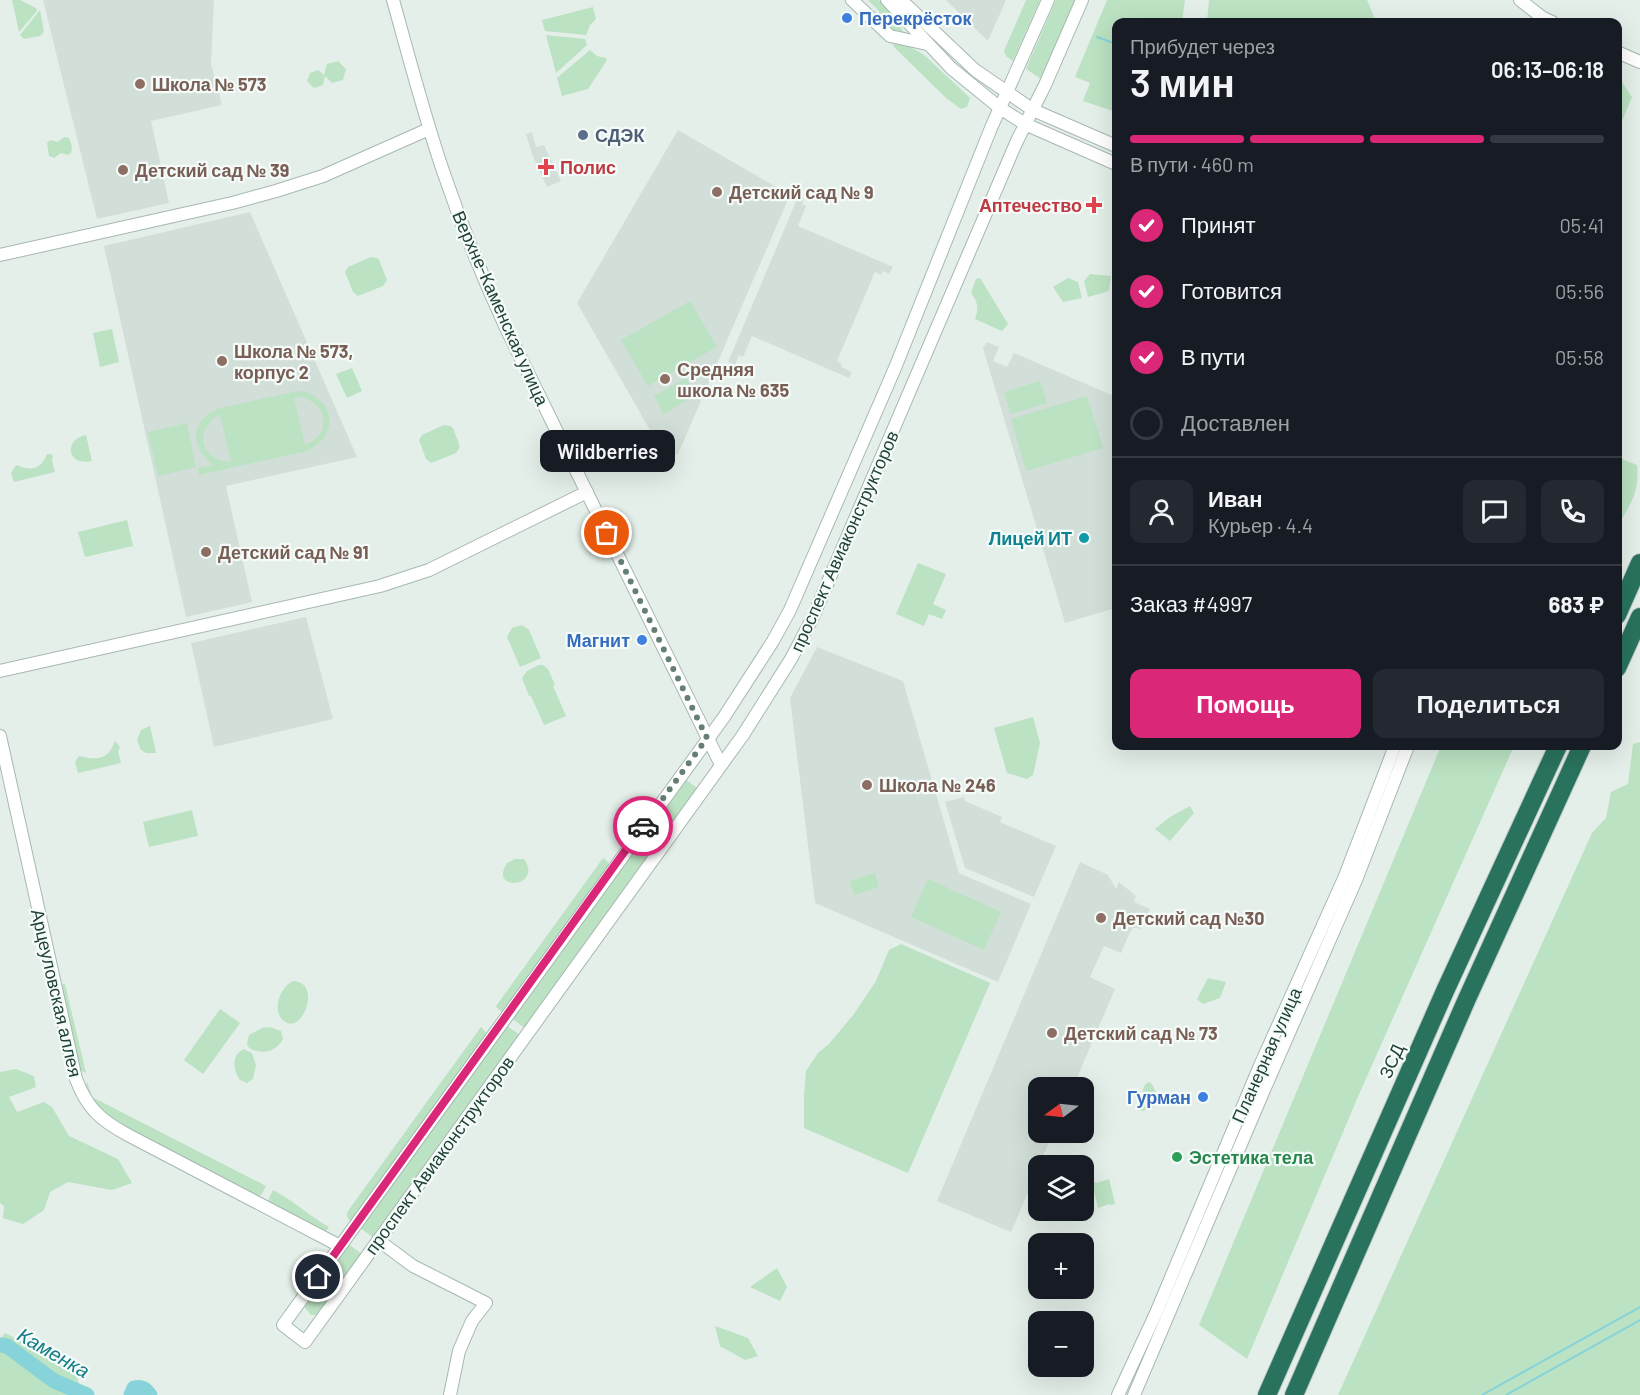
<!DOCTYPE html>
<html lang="ru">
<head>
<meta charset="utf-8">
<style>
  body { margin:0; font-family:Barlow,sans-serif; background:#242831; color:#f1f3f6; height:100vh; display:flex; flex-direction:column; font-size:22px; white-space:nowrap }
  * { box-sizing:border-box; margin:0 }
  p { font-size:20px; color:#9ea1a6 }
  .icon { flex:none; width:33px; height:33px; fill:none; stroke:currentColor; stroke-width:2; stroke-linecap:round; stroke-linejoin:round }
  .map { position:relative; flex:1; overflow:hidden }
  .side { position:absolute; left:1112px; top:18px; width:510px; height:732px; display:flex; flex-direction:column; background:#171b24; border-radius:12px; box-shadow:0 6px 24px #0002 }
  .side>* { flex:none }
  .needle { width:39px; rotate:255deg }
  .tools { position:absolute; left:1028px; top:1077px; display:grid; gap:12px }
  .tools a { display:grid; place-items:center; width:66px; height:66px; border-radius:12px; background:#171b24; box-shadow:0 6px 24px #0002; font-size:30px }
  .pin { position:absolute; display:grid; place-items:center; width:51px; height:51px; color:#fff; margin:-26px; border:3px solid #fff; border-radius:50%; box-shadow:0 2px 6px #0007 }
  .courier { position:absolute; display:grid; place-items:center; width:60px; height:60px; margin:-30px; border:4px solid #db2777; border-radius:50%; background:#fff; color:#222; box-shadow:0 2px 8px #0007 }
  .bubble { position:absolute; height:42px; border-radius:12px; background:#171b24; box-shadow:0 6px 24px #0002; font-size:20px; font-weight:600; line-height:42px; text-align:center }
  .summary em { font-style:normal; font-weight:600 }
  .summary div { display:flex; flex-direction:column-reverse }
  .summary { display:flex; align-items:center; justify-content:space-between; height:102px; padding:0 18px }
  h1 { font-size:39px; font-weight:600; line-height:45px }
  .bar { display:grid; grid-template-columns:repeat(4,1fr); gap:9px 6px; align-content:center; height:72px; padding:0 18px }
  .bar i { height:8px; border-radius:4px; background:#363941 }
  .bar .current { background:#db2777 }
  .bar p { grid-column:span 4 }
  .line { display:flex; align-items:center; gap:15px; padding:0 18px; border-top:2px solid #363941 }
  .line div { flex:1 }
  .round { display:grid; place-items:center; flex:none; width:63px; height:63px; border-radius:12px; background:#242831 }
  ol { padding:0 18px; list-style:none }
  li { display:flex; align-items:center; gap:18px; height:66px }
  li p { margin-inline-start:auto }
  li .icon { padding:6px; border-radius:50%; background:#db2777; color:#fff; stroke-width:4 }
  li:last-child { color:#9ea1a6 }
  li i { width:33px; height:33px; border:3px solid #363941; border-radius:50% }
  .cta { display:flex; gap:12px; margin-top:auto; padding:12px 18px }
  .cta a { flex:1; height:69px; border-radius:12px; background:#db2777; color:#fff; font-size:24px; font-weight:600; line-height:69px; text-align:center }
  .cta a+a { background:#242831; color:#f1f3f6 }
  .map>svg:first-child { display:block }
</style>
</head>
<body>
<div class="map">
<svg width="1640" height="1395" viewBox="0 0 1640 1395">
  <rect width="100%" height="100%" fill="#e4efe9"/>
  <g fill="#d2dfd8">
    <polygon points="43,0 214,0 211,64 222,105 151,121 169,203 97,219"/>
    <polygon points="946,0 1006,0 988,41"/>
    <polygon points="678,130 790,195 678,454 665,456 577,303"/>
    <polygon points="532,132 536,147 544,145 561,181 547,187 532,154 526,134"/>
    <polygon points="798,197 804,199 802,204 806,206 798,226 893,267 889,274 883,271 881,275 875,272 837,361 842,364 841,367 852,372 849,378 752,336 743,357 739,355 735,365 728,362"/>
    <polygon points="250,212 357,457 226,486 252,602 186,617 104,246"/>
    <polygon points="987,342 999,347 993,361 1007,367 1014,353 1116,397 1116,608 1065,623 983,348"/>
    <polygon points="306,617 333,719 214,747 191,643"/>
    <polygon points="817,647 903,681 959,873 1031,904 998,982 815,903 790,698"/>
    <polygon points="964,797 965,801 1002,817 1000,822 1056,846 1034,897 965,868 945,802"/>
    <polygon points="1080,862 1108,875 1116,889 1119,882 1136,896 1134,902 1150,909 1141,929 1137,928 1133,928 1130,932 1121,953 1104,946 1090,977 1115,989 1073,1087 1038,1088 1038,1132 1053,1133 1039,1165 1038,1166 1038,1169 1011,1232 937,1201"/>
  </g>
  <g fill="#bbe2c2" fill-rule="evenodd">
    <polygon points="12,0 20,0 36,8 37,11 19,32"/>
    <polygon points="868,0 879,0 887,8 905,34 893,31 879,18 879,11"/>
    <polygon points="1026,0 1040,0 1013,61 1006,56 1004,51"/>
    <polygon points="1056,0 1075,0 1041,79 1026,69"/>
    <polygon points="1107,0 1185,0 1182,22 1116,22 1116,112 1083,101 1090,83 1075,77"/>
    <polygon points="1209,0 1367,0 1376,22 1207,22"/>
    <polygon points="593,7 596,19 590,25 586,35 545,31 542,20"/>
    <polygon points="40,10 44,32 40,36 24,39 20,35"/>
    <polygon points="546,35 585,39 587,45 556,73"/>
    <polygon points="894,43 908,46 923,54 970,98 967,107 961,109 946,98 893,46"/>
    <polygon points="590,50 597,56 606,58 607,60 588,89 562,96 557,78"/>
    <polygon points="338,61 346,69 343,80 332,83 325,76 323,85 314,88 307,81 310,73 318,70 324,75 327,64"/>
    <polygon points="1617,78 1620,79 1632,97 1617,133"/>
    <path d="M64,137l5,1c2,4 4,11 2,15l-3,2 -7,-2 -7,5 -5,-2 -2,-13 3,-3 8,2z"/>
    <polygon points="371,257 377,258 379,260 387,280 383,286 358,296 353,292 345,272 348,267"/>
    <polygon points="1090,274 1111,276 1109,290 1106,292 1088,297 1084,281"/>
    <path d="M980,278l28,46 -6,7 -27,-12c4,-10 3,-17 -4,-26l5,-14z"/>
    <polygon points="1068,278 1078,282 1082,298 1063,302 1053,287"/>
    <polygon points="690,301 717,347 648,386 621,340"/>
    <polygon points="112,329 119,362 100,367 93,333"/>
    <polygon points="352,368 362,391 347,398 336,374"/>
    <polygon points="686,378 696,395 664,414 654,396"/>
    <polygon points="1040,381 1047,403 1011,414 1004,392"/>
    <path d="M305,391c32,13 33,45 2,60l-108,24 -1,-7 15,-3c-23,-18 -23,-43 4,-56l76,-17zM303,397c26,10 28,37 2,48l-11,-47zM220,415l11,46v1c-31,-1 -38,-34 -11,-47z"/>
    <polygon points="1087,396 1103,448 1026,471 1011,419"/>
    <polygon points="187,423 196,467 158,476 148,432"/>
    <polygon points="444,425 450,426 453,428 460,447 456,453 431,463 426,459 419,440 422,435"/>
    <path d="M86,435l6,26c-24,6 -30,-21 -6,-26z"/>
    <path d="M47,454h4l2,2 -1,5 3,11 -41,10 -3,-9 5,-8c15,6 25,5 31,-11z"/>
    <path d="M1617,457l20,8c3,27 -7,40 -20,62z"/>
    <polygon points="127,520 133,546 85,557 78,532"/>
    <polygon points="918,563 946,574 933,604 946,610 942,619 929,614 924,626 896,614"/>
    <polygon points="522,625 529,630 541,658 520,667 507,637 512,628"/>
    <polygon points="539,665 543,665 548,669 555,685 553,686 566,716 544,725 531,696 529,696 522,678 527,671"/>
    <polygon points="1033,717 1040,743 1033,775 1027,779 1007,773 994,728"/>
    <polygon points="150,726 156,753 146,753 141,750 137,740 141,730"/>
    <path d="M115,741l5,6 -2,5 3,11 -43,10 -3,-11 4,-6c17,4 29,5 36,-15z"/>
    <polygon points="1640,742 1640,1395 1338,1395 1592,833 1606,818 1611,792 1628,784 1633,744"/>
    <polygon points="1441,746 1514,746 1360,1092 1247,1359 1199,1325"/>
    <polygon points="684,778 698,789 525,1028 511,1018"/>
    <polygon points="1190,806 1194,813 1170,841 1155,829 1170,817"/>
    <polygon points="192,810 198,836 149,847 143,822"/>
    <polygon points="603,858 607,861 609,865 503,1013 497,1008 496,1006"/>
    <path d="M515,859h9c20,28 -36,34 -17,4z"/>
    <polygon points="875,873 879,887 854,895 849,881"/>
    <polygon points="928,879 1001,912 984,950 911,917"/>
    <polygon points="901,944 990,983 908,1173 804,1128 804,1096 806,1071 818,1053 829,1044 854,1014 876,981 889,950"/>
    <polygon points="1208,978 1226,982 1220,998 1203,1004 1197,999"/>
    <path d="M293,981c30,1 9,55 -9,40 -13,-10 -4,-34 9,-40z"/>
    <polygon points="65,984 86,1073 80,1070 59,985"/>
    <polygon points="220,1009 240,1023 203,1074 184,1060"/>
    <polygon points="506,1025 520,1035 374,1238 360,1228"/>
    <path d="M270,1027l11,4 2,8c-7,13 -21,16 -34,9l-2,-4 2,-9 13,-7z"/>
    <path d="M481,1027l4,4 2,4 -135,187c-5,-3 -6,-6 -4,-11z"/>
    <path d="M244,1049l8,4 4,12 -3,14 -6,4 -7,-3c-7,-10 -9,-25 4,-31z"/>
    <polygon points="16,1069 34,1076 36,1087 9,1097 17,1112 44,1102 52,1107 69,1136 118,1159 132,1183 112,1190 68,1182 50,1192 44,1210 23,1224 3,1218 4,1206 0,1203 0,1072"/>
    <polygon points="87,1082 92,1097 266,1186 262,1194 257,1197 126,1130 98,1110 85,1086"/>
    <path d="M1148,1082l3,1c9,13 9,28 -11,28l-2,-2 6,-23z"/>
    <polygon points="1109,1179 1115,1204 1110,1205 1109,1204 1098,1208 1092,1183 1096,1182 1096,1183"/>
    <path d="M273,1190c20,10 36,26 56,37l-5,7 -55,-30v-6z"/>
    <polygon points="348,1244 362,1254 319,1313 315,1315 311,1315 305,1308 305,1303"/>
    <polygon points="777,1268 787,1287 780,1301 750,1287"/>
    <polygon points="715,1326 748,1338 758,1356 745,1360 720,1346"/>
    <polygon points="5,1333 54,1357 76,1374 82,1395 0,1395 0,1340"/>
  </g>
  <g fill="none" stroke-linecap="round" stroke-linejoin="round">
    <g stroke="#86d3da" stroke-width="2">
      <polyline points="1097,37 1116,44"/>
      <polyline points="1482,1395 1640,1307"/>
      <polyline points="1506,1395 1640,1320"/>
    </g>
    <g stroke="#86d3da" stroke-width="15">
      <polyline points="0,1345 7,1346 54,1381 87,1395"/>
      <path d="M131,1395l3,-7c8,-2 11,1 16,7"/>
    </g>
    <g stroke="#a6b8b0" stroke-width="14">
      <g id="minor">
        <path d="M393,0c16,57 31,115 50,171 18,53 39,105 63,157l215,437"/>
        <polyline points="852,0 890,36 927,44"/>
        <polyline points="887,0 951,68 1000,108 1025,124 1116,164"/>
        <polyline points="901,0 975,70 1033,110 1116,146"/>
        <polyline points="1048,0 991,128 895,368 790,610 773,641 724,717 283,1325 305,1342 743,735 791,659 813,617 1016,143 1045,85 1082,0"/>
        <polyline points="1520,0 1543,18 1552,22"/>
        <polyline points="1617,52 1640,62"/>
        <polyline points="0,255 232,203 276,191 323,176 429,129"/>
        <polyline points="0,671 380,586 429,570 587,492"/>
        <path d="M0,736l76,343c11,29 24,41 52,56l212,111"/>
        <polyline points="378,1240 413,1266 486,1303 472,1321 459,1351 450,1395"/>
        <polyline points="1118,1395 1156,1313 1259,1068 1345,876 1395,746"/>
        <polyline points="1134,1395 1264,1090 1356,880 1408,746"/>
      </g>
    </g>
    <g stroke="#c1cac7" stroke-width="20">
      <g id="highway">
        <polyline points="1617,615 1640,563"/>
        <polyline points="1617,668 1640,617"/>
        <polyline points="1267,1395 1445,991 1558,746"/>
        <polyline points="1294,1395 1466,1001 1582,746"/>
      </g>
    </g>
    <use href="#minor" stroke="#fff" stroke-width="12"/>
    <use href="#highway" stroke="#29735e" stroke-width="18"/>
  </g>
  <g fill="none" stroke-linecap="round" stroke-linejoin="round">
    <polyline stroke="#657f75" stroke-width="6" stroke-dasharray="0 10.8" points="607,533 707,738 643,826"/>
    <polyline stroke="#db2777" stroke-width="8" points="318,1277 643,826"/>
  </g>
  <g fill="#3f7fe0" stroke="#f5fbf8" stroke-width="2">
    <circle cx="847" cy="18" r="6"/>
    <circle cx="642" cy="640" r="6"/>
    <circle cx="1203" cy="1097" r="6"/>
  </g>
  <g fill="#8d6e63" stroke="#f5fbf8" stroke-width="2">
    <circle cx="140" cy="84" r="6"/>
    <circle cx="123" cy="170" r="6"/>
    <circle cx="717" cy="192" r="6"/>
    <circle cx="222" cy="361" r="6"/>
    <circle cx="665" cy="379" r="6"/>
    <circle cx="206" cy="552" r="6"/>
    <circle cx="867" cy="785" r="6"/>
    <circle cx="1101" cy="918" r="6"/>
    <circle cx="1052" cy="1033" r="6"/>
  </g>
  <circle fill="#5c6f8a" stroke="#f5fbf8" stroke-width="2" cx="583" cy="135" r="6"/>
  <g fill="#e0444e" stroke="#f5fbf8" stroke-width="2">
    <path d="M543 158h6v6h6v6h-6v6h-6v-6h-6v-6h6z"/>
    <path d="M1091 196h6v6h6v6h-6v6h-6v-6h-6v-6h6z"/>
  </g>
  <circle fill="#0f9aa8" stroke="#f5fbf8" stroke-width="2" cx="1084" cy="538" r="6"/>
  <circle fill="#2e9e5b" stroke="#f5fbf8" stroke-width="2" cx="1177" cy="1157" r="6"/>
  <g text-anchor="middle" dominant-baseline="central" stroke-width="4.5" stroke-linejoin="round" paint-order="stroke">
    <g font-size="18" font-weight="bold" fill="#366cbe" stroke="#f5fbf8" text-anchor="end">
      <text x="859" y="18" text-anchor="start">Перекрёсток</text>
      <text x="630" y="640">Магнит</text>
      <text x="1191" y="1097">Гурман</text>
    </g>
    <g font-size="18" font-weight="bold" fill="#785e54" stroke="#f5fbf8" text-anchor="start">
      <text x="152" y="84">Школа № 573</text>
      <text x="135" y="170">Детский сад № 39</text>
      <text x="729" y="192">Детский сад № 9</text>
      <text x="234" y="351">Школа № 573,<tspan x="234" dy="21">корпус 2</tspan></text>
      <text x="677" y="369">Средняя<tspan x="677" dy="21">школа № 635</tspan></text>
      <text x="218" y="552">Детский сад № 91</text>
      <text x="879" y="785">Школа № 246</text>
      <text x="1113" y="918">Детский сад №30</text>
      <text x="1064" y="1033">Детский сад № 73</text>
    </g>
    <g font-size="18" font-weight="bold" fill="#4e5e75" stroke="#f5fbf8" text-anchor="start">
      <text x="595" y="135">СДЭК</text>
    </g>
    <g font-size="18" font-weight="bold" fill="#be3a42" stroke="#f5fbf8" text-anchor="start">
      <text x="560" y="167">Полис</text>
      <text x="1082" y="205" text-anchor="end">Аптечество</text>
    </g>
    <g font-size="18" fill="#214337" stroke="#f5fbf8">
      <text transform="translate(501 308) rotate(66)">Верхне-Каменская улица</text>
      <text transform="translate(844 541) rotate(-66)">проспект Авиаконструкторов</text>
      <text transform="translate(57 993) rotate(77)">Арцеуловская аллея</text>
      <text transform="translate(1266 1055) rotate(-66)">Планерная улица</text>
      <text transform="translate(1391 1061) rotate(-66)">ЗСД</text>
      <text transform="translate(439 1155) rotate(-54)">проспект Авиаконструкторов</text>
    </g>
    <g font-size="18" font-weight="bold" fill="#0d838f" stroke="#f5fbf8" text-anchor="end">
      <text x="1072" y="538">Лицей ИТ</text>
    </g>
    <g font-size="18" font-weight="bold" fill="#27864d" stroke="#f5fbf8" text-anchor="start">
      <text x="1189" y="1157">Эстетика тела</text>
    </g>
    <g font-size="20" font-style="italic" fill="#137d87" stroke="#f5fbf8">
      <text transform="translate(54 1352) rotate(30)">Каменка</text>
    </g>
  </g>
</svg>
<div class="tools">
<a><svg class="needle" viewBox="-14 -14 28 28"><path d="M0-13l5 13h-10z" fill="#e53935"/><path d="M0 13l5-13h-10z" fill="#9ea1a6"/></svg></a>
<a><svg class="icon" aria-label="layers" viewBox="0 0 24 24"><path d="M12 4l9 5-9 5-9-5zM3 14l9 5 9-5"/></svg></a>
<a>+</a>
<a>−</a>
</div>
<div class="pin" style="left:607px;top:533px;background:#ea580c"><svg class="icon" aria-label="bag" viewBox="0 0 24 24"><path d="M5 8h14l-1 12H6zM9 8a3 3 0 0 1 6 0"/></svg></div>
<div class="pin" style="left:318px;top:1277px;background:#1f2937"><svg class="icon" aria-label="home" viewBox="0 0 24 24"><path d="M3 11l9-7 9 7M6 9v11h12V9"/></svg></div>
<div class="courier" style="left:643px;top:826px"><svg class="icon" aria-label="car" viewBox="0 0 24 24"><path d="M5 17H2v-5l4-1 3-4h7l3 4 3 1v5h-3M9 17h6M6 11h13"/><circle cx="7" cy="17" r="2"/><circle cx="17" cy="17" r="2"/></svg></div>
<div class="bubble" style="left:540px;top:430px;width:135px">Wildberries</div>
<section class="side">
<div class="summary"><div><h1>3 мин</h1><p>Прибудет через</p></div><em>06:13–06:18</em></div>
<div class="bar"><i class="current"></i><i class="current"></i><i class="current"></i><i></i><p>В пути · 460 m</p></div>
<ol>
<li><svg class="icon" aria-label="check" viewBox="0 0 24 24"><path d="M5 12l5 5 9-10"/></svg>Принят<p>05:41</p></li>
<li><svg class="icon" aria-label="check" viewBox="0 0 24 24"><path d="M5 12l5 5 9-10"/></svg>Готовится<p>05:56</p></li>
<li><svg class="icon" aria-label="check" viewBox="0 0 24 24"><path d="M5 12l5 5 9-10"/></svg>В пути<p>05:58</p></li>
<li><i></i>Доставлен</li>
</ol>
<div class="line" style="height:108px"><a class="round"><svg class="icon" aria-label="person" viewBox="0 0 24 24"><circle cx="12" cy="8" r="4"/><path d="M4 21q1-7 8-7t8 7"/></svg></a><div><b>Иван</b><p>Курьер · 4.4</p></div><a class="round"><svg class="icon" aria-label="chat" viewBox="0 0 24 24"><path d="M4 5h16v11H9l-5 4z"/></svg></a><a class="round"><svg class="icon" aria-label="phone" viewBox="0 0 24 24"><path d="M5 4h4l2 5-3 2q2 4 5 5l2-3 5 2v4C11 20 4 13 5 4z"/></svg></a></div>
<div class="line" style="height:78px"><div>Заказ #4997</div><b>683 ₽</b></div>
<div class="cta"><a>Помощь</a><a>Поделиться</a></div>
</section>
</div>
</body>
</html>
